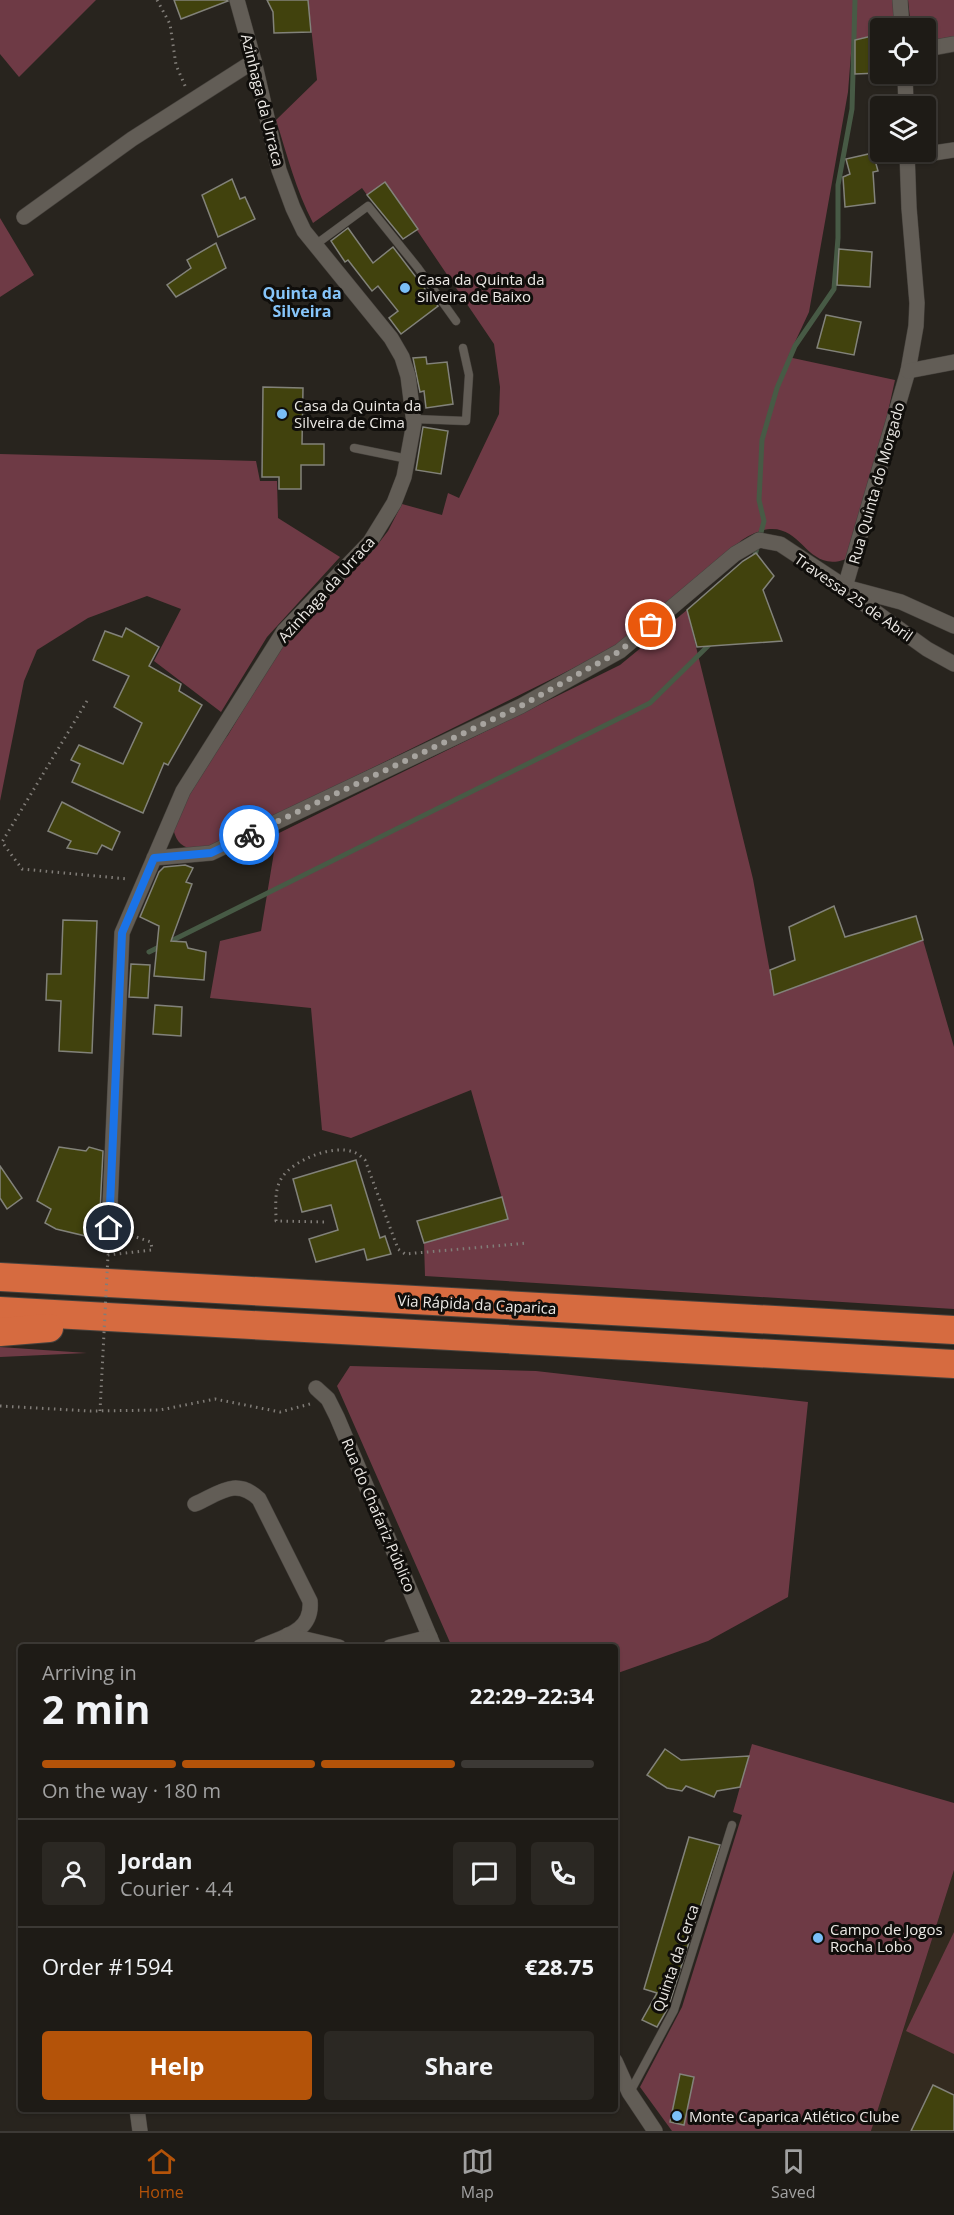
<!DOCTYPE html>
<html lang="en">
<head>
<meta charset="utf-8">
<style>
  body { margin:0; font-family:"Open Sans",sans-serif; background:#2b2823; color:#f1f3f6; height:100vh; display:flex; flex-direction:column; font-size:22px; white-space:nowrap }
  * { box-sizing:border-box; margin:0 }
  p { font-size:20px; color:#a1a1a1 }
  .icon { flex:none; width:33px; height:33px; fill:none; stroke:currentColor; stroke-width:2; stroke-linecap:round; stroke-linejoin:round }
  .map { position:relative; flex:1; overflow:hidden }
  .sheet { position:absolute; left:18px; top:1644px; width:600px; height:468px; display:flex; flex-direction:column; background:#1e1b16; border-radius:6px; box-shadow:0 2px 4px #0004,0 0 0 2px #3c3935 }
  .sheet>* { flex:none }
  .controls { position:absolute; left:870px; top:18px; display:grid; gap:12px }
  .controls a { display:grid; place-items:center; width:66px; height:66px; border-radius:6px; background:#1e1b16; box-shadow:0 2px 4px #0004,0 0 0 2px #3c3935; font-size:30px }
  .pin { position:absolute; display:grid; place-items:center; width:51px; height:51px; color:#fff; margin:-26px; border:3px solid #fff; border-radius:50%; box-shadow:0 2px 6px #0007 }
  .courier { position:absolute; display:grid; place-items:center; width:60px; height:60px; margin:-30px; border:4px solid #1a73e8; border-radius:50%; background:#fff; color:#222; box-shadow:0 2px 8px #0007 }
  .overview em { font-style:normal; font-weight:700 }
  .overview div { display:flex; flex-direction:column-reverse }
  .overview { display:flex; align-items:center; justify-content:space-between; height:102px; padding:0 24px }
  h1 { font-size:39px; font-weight:700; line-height:45px }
  .bar { display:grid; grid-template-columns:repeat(4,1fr); gap:9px 6px; align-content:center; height:72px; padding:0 24px }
  .bar i { height:8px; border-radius:4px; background:#3c3935 }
  .bar .selected { background:#b45309 }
  .bar p { grid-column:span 4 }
  .line { display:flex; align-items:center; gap:15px; padding:0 24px; border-top:2px solid #3c3935 }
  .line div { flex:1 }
  .round { display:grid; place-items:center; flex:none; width:63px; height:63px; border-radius:6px; background:#2b2823 }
  .primary-button { display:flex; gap:12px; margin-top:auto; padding:12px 24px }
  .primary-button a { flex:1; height:69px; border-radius:6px; background:#b45309; color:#fff; font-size:24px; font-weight:700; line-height:69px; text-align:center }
  .primary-button a+a { background:#2b2823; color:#f1f3f6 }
  .tabs { display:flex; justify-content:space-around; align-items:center; height:84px; border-top:2px solid #3c3935; background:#1e1b16; font-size:16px; color:#a1a1a1 }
  .tabs a { display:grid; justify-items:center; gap:3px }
  .tabs .selected { color:#b45309 }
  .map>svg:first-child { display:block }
</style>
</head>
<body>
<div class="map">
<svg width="954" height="2131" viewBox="0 0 954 2131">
  <rect width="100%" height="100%" fill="#28241e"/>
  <polygon fill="#332a1f" points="954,1870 954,2131 871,2131"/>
  <g fill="#6e3a45">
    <polygon points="0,0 96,0 19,77 0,54"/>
    <path d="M308,0h585l2,28h-15v5l-28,8 -4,51 -39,220 -21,45 107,23 -31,140 -18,39c-46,18 -44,-57 -104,-19l-99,88 -39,25 -387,192c-21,3 -38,10 -44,-17l25,-54 30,-39 49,-82 15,-18 83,-87 13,-17 14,-27 40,11 6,-22 11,5 40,-84 1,-27 -6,-43 -109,-161 -18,12 -5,-7 -49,35c-17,-33 -26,-68 -37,-103l41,-40z"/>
    <polygon points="908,0 954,0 954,38 926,40 926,28 911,28"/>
    <polygon points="0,218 34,275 0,297"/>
    <polygon points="0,454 256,461 260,481 277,481 278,518 340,557 267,637 221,712 154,661 181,609 147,596 88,618 37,650 24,681 0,801"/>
    <polygon points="687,610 753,879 774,994 923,940 954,1047 954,1309 425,1276 424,1243 508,1219 471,1090 351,1138 322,1130 311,1008 210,998 220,941 261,931 277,834 620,665"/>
    <polygon points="0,1347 87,1353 0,1357"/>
    <polygon points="350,1366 536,1371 808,1402 788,1597 708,1641 615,1674 615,1647 452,1647 337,1386"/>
    <polygon points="752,1744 954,1803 954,1870 871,2131 672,2131 640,2087 682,2007 742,1815 733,1812"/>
    <polygon points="954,1932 954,2054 906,2031"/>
  </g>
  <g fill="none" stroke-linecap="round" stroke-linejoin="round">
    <g stroke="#475a45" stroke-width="5">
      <polyline points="754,559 764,521 759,500 762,440 777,388 795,346 834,289 838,238 838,185 852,109 855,0"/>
      <polyline points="149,952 650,703 712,642"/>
    </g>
  </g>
  <g fill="#41420d" stroke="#82827a" stroke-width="1.5">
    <polygon points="174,0 227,0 228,1 181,19"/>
    <polygon points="267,0 308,0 311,32 274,33 273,12"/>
    <polygon points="876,35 879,73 855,74 855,40"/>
    <polygon points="873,153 878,171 873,172 875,203 845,207 843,177 850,174 846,159"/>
    <polygon points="232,179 240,199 245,197 255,219 218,237 202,195"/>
    <polygon points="385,182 418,229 403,239 367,195"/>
    <polygon points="348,228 373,263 393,247 438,306 401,334 389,318 398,311 378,286 372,291 348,260 345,262 331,241"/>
    <polygon points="216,243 226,268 176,297 167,285 191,268 187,260"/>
    <polygon points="839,249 872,252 870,287 837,285"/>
    <polygon points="826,315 861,322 854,355 817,348"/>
    <polygon points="426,357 427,364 447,362 453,404 426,408 424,391 420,392 413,358"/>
    <polygon points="263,387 303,388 302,444 324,444 324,465 301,465 301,489 279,489 279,477 262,477"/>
    <polygon points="423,427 448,431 441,474 416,470"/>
    <polygon points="756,553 774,576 763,590 782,641 697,647 687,610 743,561"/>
    <polygon points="126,628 159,647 149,666 181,684 179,691 202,705 168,765 164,763 143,813 72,782 80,764 71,760 79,745 123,764 142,723 114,707 129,676 93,660 105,631 122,637"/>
    <polygon points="62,802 120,832 112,850 102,845 97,854 67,848 71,841 48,831"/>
    <polygon points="185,865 193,868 186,882 192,884 171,941 186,942 188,948 206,952 204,980 154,976 159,926 140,917 159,872 164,867"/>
    <polygon points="834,906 845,937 916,916 923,940 774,995 770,970 795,960 789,927"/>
    <polygon points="63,920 97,921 92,1053 59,1051 61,1001 46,1000 47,974 61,974"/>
    <polygon points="131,964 150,965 148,998 129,997"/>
    <polygon points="155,1005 182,1007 181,1036 153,1034"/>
    <polygon points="59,1147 86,1151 89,1147 103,1151 100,1211 90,1237 56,1229 45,1223 51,1209 37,1201"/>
    <polygon points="356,1160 380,1238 385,1236 391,1254 367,1260 364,1249 316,1262 309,1239 338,1230 331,1205 302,1212 293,1179"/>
    <polygon points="0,1166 22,1198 7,1209 0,1198"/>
    <polygon points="502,1197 508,1219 424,1243 417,1221"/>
    <polygon points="665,1749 681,1760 749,1756 740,1787 717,1791 714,1797 686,1786 682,1791 667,1788 647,1775"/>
    <polygon points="689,1837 720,1845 668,2008 657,2027 642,2020 657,1993 644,1989"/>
    <polygon points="680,2074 694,2077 684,2125 670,2122"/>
    <polygon points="933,2085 954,2095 954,2131 911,2131"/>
  </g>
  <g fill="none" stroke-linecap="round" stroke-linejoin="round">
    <g stroke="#46423d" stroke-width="9">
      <g id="lane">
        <polyline points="315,245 368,206 418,268 456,321"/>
        <polyline points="414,419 466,421 469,375 463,348"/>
        <polyline points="354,448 408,459"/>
        <polyline points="630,2092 674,2010 732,1825"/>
      </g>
    </g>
    <g stroke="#46423d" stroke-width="16">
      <g id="street">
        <polyline points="900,0 902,28"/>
        <polyline points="926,49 954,44"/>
        <polyline points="905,74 906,106"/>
        <polyline points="907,152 909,208 917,303 916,326 908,371 845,587 901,602 954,626"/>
        <polyline points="907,157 954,150"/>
        <polyline points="24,217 132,139 254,61"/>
        <polyline points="908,371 954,362"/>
        <polyline points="154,858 211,853 521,706 620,651 735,554 759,540 780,544 845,587 863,603 927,649 954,664"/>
        <polyline points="109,1228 122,933 183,791 284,631 370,542 394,503 404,477 414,423 408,376 402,357 391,338 304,231 293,208 279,170 254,61 237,0"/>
        <polyline points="316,1388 328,1399 337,1417 434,1647"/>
        <path d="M195,1504c25,-11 41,-27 64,-5l51,102c3,31 -27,36 -50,46"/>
        <polyline points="288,1635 339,1647"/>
        <polyline points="390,1647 430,1637"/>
        <polyline points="615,2061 629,2092 655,2131"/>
        <polyline points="137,2109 140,2131"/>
      </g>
    </g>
    <g stroke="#46423d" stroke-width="30">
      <g id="highway">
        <polyline points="0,1277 954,1330"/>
        <polyline points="0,1311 954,1364"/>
        <polyline points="0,1332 49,1328"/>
      </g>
    </g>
    <g stroke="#817d78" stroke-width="3" stroke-dasharray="1.5 4.5" stroke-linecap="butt">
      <polyline points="157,0 170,24 176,65 186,88"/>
      <polyline points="87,701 2,842 22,869 128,879"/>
      <path d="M324,1222l-48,-1c0,-14 -2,-30 5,-42 11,-19 53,-35 72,-27 5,1 8,5 12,8l33,89 7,5 123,-11"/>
      <polyline points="0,1406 90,1411 160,1410 215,1399 280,1412 310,1404"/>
    </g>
    <use href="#lane" stroke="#625d56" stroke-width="8"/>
    <use href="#street" stroke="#625d56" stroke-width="15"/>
    <use href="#highway" stroke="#d66b40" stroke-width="28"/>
    <polyline stroke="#817d78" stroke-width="3" stroke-dasharray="1.5 4.5" stroke-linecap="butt" points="100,1411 108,1255 152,1250 151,1242 109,1228"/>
  </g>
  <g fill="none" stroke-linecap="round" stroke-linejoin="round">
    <polyline stroke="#a7a49f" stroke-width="6" stroke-dasharray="0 10.8" points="249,835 521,706 620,651 651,625"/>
    <polyline stroke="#1a73e8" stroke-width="8" points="109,1228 122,933 154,858 211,853 249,835"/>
  </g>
  <g fill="#7abff8" stroke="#100e0b" stroke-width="2">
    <circle cx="405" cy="288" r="6"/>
    <circle cx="282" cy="414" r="6"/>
    <circle cx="818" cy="1938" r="6"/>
    <circle cx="677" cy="2116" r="6"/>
  </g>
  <g text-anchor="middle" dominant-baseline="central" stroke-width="6" stroke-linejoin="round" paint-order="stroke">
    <g font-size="15" fill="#ece9e5" stroke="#100e0b">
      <text transform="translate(263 100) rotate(76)">Azinhaga da Urraca</text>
      <text transform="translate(876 483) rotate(-74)">Rua Quinta do Morgado</text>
      <text transform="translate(326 589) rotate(-48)">Azinhaga da Urraca</text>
      <text transform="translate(854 597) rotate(35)">Travessa 25 de Abril</text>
      <text transform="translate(477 1304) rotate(3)">Via Rápida da Caparica</text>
      <text transform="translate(379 1515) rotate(67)">Rua do Chafariz Público</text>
      <text transform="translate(675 1958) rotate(-71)">Quinta da Cerca</text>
    </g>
    <g font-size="15" fill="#ece9e5" stroke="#100e0b" text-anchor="start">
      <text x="417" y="279">Casa da Quinta da<tspan x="417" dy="17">Silveira de Baixo</tspan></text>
      <text x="294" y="405">Casa da Quinta da<tspan x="294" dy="17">Silveira de Cima</tspan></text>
      <text x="830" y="1929">Campo de Jogos<tspan x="830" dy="17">Rocha Lobo</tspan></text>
      <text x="689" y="2116">Monte Caparica Atlético Clube</text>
    </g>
    <g font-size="16" font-weight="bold" fill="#86c5fa" stroke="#100e0b">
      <text x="302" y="293">Quinta da<tspan x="302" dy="18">Silveira</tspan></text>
    </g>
  </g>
</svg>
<div class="controls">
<a><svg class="icon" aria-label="locate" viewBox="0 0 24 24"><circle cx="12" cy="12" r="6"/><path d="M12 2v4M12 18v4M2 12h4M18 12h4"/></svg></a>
<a><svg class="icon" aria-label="layers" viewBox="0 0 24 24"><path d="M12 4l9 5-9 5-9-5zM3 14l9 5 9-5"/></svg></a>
</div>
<div class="pin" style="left:651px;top:625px;background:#ea580c"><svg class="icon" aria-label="bag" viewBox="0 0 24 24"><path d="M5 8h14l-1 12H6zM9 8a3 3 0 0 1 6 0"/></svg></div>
<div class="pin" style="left:109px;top:1228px;background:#1f2937"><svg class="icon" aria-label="home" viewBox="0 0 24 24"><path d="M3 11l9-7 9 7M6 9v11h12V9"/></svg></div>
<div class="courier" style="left:249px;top:835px"><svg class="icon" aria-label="bike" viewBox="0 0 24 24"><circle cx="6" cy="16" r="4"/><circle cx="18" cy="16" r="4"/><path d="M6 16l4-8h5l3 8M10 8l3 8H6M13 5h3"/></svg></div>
<section class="sheet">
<div class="overview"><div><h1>2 min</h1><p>Arriving in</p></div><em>22:29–22:34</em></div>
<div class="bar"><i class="selected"></i><i class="selected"></i><i class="selected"></i><i></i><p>On the way · 180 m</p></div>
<div class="line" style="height:108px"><a class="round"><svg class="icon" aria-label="person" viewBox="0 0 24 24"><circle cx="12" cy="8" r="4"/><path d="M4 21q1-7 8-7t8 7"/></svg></a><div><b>Jordan</b><p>Courier · 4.4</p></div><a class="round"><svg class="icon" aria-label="chat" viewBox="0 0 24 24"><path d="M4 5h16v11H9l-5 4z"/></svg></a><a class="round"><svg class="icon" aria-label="phone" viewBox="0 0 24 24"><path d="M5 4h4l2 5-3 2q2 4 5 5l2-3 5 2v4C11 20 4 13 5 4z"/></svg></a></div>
<div class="line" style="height:78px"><div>Order #1594</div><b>€28.75</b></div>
<div class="primary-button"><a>Help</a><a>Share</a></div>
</section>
</div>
<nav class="tabs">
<a class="selected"><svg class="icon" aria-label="home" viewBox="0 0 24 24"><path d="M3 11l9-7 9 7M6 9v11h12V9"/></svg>Home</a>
<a><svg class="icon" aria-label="map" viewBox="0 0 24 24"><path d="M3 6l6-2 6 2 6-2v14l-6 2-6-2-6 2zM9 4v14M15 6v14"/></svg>Map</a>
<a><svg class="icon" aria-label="saved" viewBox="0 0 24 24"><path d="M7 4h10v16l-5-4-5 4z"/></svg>Saved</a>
</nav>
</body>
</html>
